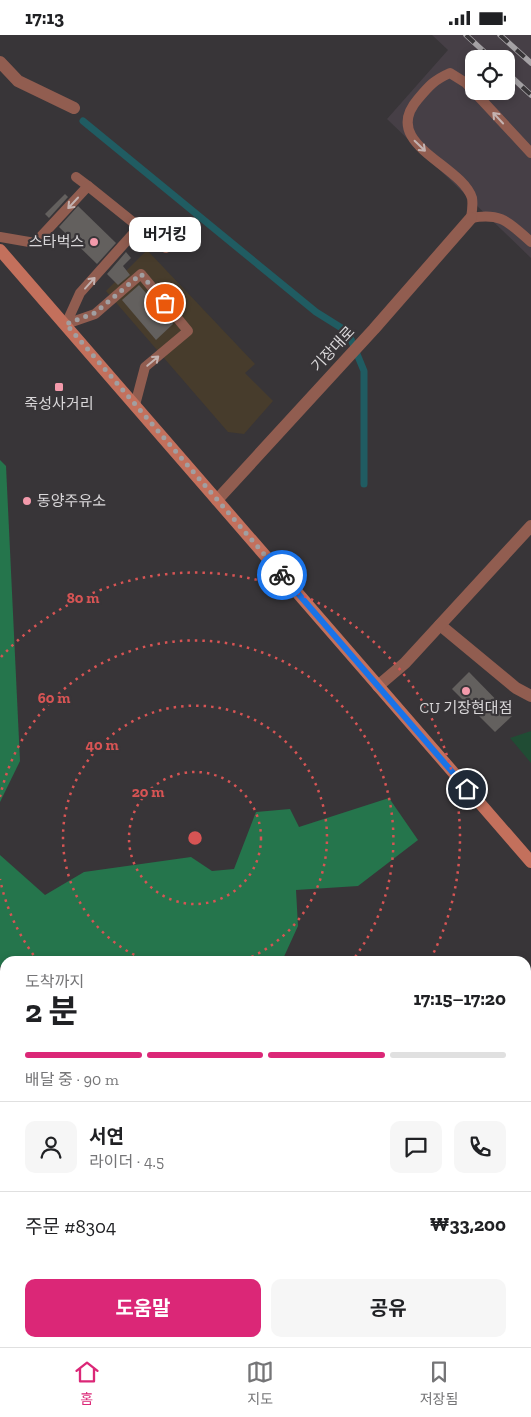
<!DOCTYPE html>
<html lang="ko">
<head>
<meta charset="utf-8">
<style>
  body { margin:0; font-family:"Zilla Slab","Noto Sans KR",serif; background:#f6f6f6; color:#202124; height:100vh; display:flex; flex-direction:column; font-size:19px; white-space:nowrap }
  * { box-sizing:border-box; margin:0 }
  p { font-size:16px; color:#757577 }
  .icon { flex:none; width:28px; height:28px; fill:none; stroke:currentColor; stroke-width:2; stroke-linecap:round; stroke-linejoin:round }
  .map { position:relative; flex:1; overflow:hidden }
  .side { position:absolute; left:0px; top:921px; width:531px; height:391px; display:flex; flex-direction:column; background:#fff; border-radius:15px 15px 0 0; box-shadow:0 2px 8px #0003 }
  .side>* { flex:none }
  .controls { position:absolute; left:465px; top:15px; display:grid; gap:10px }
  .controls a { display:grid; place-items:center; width:50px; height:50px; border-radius:10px; background:#fff; box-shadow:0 2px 8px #0003; font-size:25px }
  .pin { position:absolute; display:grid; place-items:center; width:42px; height:42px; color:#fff; margin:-21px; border:2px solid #fff; border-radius:50%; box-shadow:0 1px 5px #0007 }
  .courier { position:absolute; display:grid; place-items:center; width:50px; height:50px; margin:-25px; border:4px solid #1a73e8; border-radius:50%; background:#fff; color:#222; box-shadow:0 1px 6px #0007 }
  .bubble { position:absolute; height:35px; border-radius:10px; background:#fff; box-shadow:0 2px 8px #0003; font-size:16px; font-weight:700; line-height:35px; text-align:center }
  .summary em { font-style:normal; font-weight:700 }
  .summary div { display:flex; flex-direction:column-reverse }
  .summary { display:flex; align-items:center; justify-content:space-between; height:85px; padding:0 25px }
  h1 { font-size:32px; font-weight:700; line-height:38px }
  .bar { display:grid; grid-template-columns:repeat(4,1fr); gap:8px 5px; align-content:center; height:60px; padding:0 25px }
  .bar i { height:6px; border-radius:4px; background:#e0e0e0 }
  .bar .selected { background:#db2777 }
  .bar p { grid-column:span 4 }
  .line { display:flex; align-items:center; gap:12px; padding:0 25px; border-top:1px solid #e0e0e0 }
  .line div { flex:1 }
  .round { display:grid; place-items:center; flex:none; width:52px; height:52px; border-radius:10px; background:#f6f6f6 }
  .button { display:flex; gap:10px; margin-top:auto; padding:10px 25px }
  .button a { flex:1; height:58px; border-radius:10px; background:#db2777; color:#fff; font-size:20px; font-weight:700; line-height:58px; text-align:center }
  .button a+a { background:#f6f6f6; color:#202124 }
  .status { display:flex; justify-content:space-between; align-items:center; height:35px; padding:0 25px; background:#fff; direction:ltr }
  .status svg { height:14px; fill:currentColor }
  .tabs { display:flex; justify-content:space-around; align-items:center; height:70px; border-top:1px solid #e0e0e0; background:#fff; font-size:14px; color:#757577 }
  .tabs a { display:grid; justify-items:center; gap:2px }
  .tabs .selected { color:#db2777 }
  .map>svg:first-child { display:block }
</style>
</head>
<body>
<div class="status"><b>17:13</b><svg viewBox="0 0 49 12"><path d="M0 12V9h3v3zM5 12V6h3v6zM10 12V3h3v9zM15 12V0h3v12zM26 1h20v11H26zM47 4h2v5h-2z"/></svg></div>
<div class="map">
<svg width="531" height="1312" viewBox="0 0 531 1312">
  <rect width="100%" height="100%" fill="#383538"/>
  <polygon fill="#473c2c" points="147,215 255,329 245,338 273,366 244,399 228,397 106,256"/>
  <path fill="#463f46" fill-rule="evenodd" d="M432,0h99v223l-144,-139 61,-69zM474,24h32v32h-32z"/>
  <polygon fill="#204c34" points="531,696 531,728 510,703"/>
  <g fill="#25754c">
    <polygon points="0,425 6,431 20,726 0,767"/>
    <polygon points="389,763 418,805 358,851 296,855 298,891 282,926 5,926 5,934 0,931 0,820 45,860 84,837 191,822 212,836 234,834 256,777 290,774 299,792"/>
  </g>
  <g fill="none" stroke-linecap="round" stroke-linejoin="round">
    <polyline stroke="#205c62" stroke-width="7" points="83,86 316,277 348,297 364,336 364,449"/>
  </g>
  <g fill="#63605e">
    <polygon points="65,159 68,162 49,183 45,179"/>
    <polygon points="78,171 116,208 97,229 59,192"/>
    <polygon points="126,217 131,223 123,231 130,240 118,250 107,239"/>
    <polygon points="139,250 173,289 156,305 122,265"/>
    <polygon points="469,637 512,681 495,697 452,654"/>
  </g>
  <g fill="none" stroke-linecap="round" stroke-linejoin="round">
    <g stroke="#838183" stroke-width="3" stroke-dasharray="2.5 2.5" stroke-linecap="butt">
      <polyline points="526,1010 531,1014"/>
      <polyline points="526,1031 531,1041"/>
      <polyline points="526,1118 531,1115"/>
    </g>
    <g stroke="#915d50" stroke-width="10">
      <path d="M531,118l-65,-70 -16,-10c-16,7 -21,13 -32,26 -39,45 43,65 54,99 1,6 0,14 -1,20 31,-6 38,5 60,24"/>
      <polyline points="76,142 88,151"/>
      <polyline points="139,192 166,213"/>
      <polyline points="0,202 35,208 88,151 139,192 80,258 66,289"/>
      <polyline points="66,289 95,279 141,239 188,296 145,332 135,370"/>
      <polyline points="526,1290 531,1296"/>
    </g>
    <g stroke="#915d50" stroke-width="12">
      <polyline points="0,27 18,46 74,73"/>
      <polyline points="217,465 374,294 471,183"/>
      <polyline points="440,590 516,653 531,661"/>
      <polyline points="378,651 405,628 531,491"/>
      <polyline points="0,1153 5,1160"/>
      <polyline points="117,1308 120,1312"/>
    </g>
    <polyline stroke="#c3705c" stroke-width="12" points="0,215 531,827"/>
    <g stroke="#a5a2a5" stroke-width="5.5">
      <g id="rail">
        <polyline points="466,0 492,24"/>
        <polyline points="500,0 531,28"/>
        <polyline points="506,37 531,60"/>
      </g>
    </g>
    <use href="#rail" stroke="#383538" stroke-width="4" stroke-dasharray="11" stroke-linecap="butt"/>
  </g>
  <defs><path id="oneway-shaft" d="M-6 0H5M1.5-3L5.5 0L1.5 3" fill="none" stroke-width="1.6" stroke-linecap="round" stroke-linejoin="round" transform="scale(1.25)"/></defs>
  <g stroke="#c4b3b1">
    <use href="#oneway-shaft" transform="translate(498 83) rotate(-133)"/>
    <use href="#oneway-shaft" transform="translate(420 111) rotate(44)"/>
    <use href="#oneway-shaft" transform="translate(73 168) rotate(133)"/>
    <use href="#oneway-shaft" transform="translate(90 248) rotate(-48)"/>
    <use href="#oneway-shaft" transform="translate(153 326) rotate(-40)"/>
  </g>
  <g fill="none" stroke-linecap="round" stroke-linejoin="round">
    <polyline stroke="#a19fa1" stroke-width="5" stroke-dasharray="0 9" points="165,268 141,239 95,278 66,289 282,540"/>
    <polyline stroke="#1a73e8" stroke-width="6" points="282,540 467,754"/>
  </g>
  <g fill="none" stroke="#d75454" stroke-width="2.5" stroke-dasharray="2.5 5">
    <circle cx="195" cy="803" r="66"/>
    <path d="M148 926A132 132 0 1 1 242 926"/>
    <path d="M38 926A199 199 0 0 1 0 844M0 762A199 199 0 1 1 352 926"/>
    <path d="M1 622A265 265 0 0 1 430 925"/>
  </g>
  <g fill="#f39aab" stroke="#383538" stroke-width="2">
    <circle cx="94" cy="207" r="5"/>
    <rect x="54" y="347" width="10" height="10" rx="2.5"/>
    <circle cx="27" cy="466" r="5"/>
    <circle cx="466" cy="656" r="5"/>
  </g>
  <g text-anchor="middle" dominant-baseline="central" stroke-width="4.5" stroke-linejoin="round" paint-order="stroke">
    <g font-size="15" fill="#dad8da" stroke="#383538">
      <text x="84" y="207" text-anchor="end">스타벅스</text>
      <text x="59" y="369">죽성사거리</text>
      <text x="37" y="466" text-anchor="start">동양주유소</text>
      <text x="466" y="673">CU 기장현대점</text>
    </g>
    <g font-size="15" fill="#dad8da" stroke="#383538">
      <text transform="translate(333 314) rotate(-47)">기장대로</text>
    </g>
  </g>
  <circle cx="195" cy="803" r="8" fill="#d75454" stroke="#383538" stroke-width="2.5"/>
  <g font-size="15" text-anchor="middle" font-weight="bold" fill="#d75454" stroke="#383538" stroke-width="4.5" stroke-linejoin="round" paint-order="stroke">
    <text x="83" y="568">80 m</text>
    <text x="54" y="668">60 m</text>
    <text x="102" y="715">40 m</text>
    <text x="148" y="762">20 m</text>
  </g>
</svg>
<div class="controls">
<a><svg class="icon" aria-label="locate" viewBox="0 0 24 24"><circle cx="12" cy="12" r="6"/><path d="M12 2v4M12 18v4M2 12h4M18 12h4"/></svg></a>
</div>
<div class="pin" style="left:165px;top:268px;background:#ea580c"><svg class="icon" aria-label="bag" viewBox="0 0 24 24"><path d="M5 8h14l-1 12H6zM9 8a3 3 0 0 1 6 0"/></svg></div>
<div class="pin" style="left:467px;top:754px;background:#1f2937"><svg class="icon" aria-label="home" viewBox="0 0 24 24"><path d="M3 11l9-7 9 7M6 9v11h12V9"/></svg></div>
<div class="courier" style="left:282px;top:540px"><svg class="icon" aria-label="bike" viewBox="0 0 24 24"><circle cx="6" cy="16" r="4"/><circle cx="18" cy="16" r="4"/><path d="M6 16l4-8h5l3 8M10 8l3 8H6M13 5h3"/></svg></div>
<div class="bubble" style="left:129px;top:182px;width:72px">버거킹</div>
<section class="side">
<div class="summary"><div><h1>2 분</h1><p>도착까지</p></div><em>17:15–17:20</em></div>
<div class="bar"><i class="selected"></i><i class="selected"></i><i class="selected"></i><i></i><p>배달 중 · 90 m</p></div>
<div class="line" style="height:90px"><a class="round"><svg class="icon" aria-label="person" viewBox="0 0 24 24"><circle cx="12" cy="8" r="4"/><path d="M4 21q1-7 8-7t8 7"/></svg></a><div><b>서연</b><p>라이더 · 4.5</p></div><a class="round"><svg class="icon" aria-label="chat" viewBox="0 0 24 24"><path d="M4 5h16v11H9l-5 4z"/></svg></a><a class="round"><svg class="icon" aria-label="phone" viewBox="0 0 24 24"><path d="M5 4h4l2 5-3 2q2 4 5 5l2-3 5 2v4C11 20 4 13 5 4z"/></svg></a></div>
<div class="line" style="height:65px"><div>주문 #8304</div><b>₩33,200</b></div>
<div class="button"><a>도움말</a><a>공유</a></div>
</section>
</div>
<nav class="tabs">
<a class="selected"><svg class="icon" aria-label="home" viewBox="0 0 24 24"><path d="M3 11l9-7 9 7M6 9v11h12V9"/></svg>홈</a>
<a><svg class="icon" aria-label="map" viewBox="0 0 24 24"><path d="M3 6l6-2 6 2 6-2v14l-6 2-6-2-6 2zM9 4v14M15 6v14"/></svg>지도</a>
<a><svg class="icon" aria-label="saved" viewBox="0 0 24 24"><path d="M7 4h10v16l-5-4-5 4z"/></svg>저장됨</a>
</nav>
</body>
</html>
